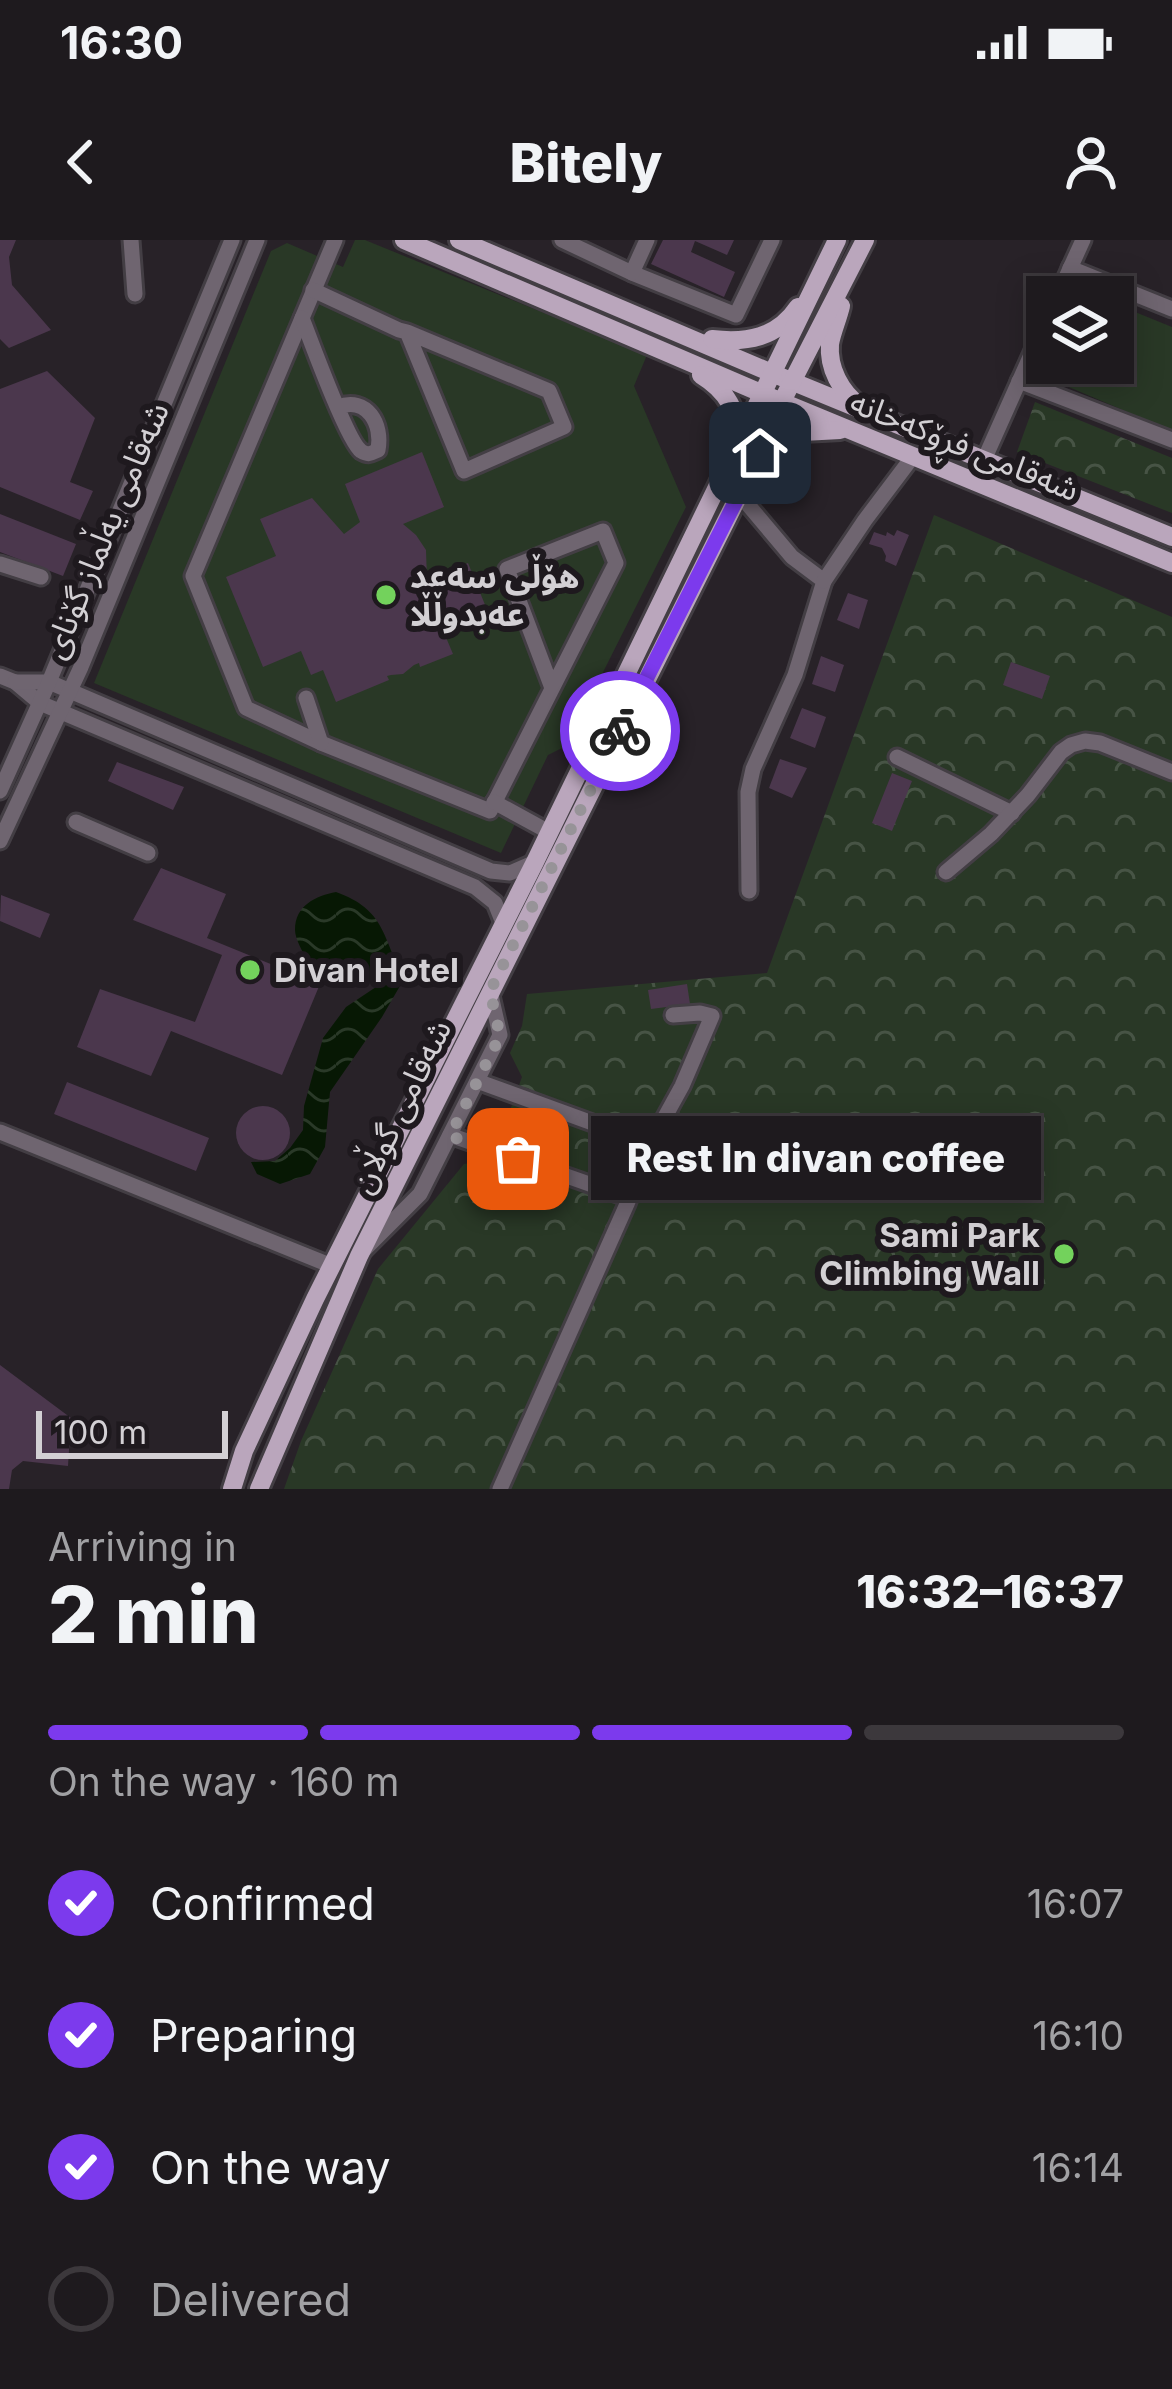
<!DOCTYPE html>
<html lang="en">
<head>
<meta charset="utf-8">
<style>
  body { margin:0; font-family:Inter,"Noto Sans Arabic",sans-serif; background:#2b272b; color:#f1f3f6; height:100vh; display:flex; flex-direction:column; font-size:45px; white-space:nowrap }
  * { box-sizing:border-box; margin:0 }
  p { font-size:39px; color:#a1a1a4 }
  .icon { flex:none; width:66px; height:66px; fill:none; stroke:currentColor; stroke-width:2; stroke-linecap:round; stroke-linejoin:round }
  .map { position:relative; height:1249px; overflow:hidden }
  .panel { display:flex; flex-direction:column; background:#1e1a1e; flex:1 }
  .panel>* { flex:none }
  .tools { position:absolute; left:1026px; top:36px; display:grid; gap:24px }
  .tools a { display:grid; place-items:center; width:108px; height:108px; border-radius:0px; background:#1e1a1e; box-shadow:0 6px 30px #0003,0 0 0 3px #3c383c; font-size:60px }
  .scale { position:absolute; left:36px; bottom:30px; width:192px; box-sizing:border-box; padding-left:12px; border:6px solid #d3d0d4; border-top:0; font-size:33px; line-height:42px; white-space:nowrap; color:#d3d0d4; -webkit-text-stroke:9px #1e191e; paint-order:stroke }
  .pin { position:absolute; display:grid; place-items:center; width:102px; height:102px; color:#fff; margin:-51px; border-radius:24px; box-shadow:0 6px 18px #0006 }
  .courier { position:absolute; display:grid; place-items:center; width:120px; height:120px; margin:-60px; border:9px solid #7c3aed; border-radius:50%; background:#fff; color:#222; box-shadow:0 3px 15px #0007 }
  .bubble { position:absolute; height:84px; border-radius:0px; background:#1e1a1e; box-shadow:0 6px 30px #0003,0 0 0 3px #3c383c; font-size:39px; font-weight:800; line-height:84px; text-align:center }
  .summary em { font-style:normal; font-weight:800 }
  .summary div { display:flex; flex-direction:column-reverse }
  .summary { display:flex; align-items:center; justify-content:space-between; height:204px; padding:0 48px }
  h1 { font-size:78px; font-weight:800; line-height:90px }
  .bar { display:grid; grid-template-columns:repeat(4,1fr); gap:18px 12px; align-content:center; height:144px; padding:0 48px }
  .bar i { height:15px; border-radius:9px; background:#3c383c }
  .bar .active { background:#7c3aed }
  .bar p { grid-column:span 4 }
  ol { padding:0 48px; list-style:none }
  li { display:flex; align-items:center; gap:36px; height:132px }
  li p { margin-inline-start:auto }
  li .icon { padding:12px; border-radius:50%; background:#7c3aed; color:#fff; stroke-width:4 }
  li:last-child { color:#a1a1a4 }
  li i { width:66px; height:66px; border:6px solid #3c383c; border-radius:50% }
  .status { display:flex; justify-content:space-between; align-items:center; height:84px; padding:0 60px; background:#1e1a1e; direction:ltr }
  .status svg { height:33px; fill:currentColor }
  header { display:flex; justify-content:space-between; align-items:center; height:156px; padding:0 48px; background:#1e1a1e; font-size:54px; font-weight:800 }
  .map>svg:first-child { display:block }
</style>
</head>
<body>
<div class="status"><b>16:30</b><svg viewBox="0 0 49 12"><path d="M0 12V9h3v3zM5 12V6h3v6zM10 12V3h3v9zM15 12V0h3v12zM26 1h20v11H26zM47 4h2v5h-2z"/></svg></div>
<header><svg class="icon" aria-label="back" viewBox="0 0 24 24"><path d="M15 5l-7 7 7 7"/></svg>Bitely<svg class="icon" aria-label="person" viewBox="0 0 24 24"><circle cx="12" cy="8" r="4"/><path d="M4 21q1-7 8-7t8 7"/></svg></header>
<div class="map">
<svg width="1172" height="1249" viewBox="0 0 1172 1249">
  <defs>
    <pattern id="park-crowns" width="20" height="18" patternUnits="userSpaceOnUse" patternTransform="scale(3)"><rect width="20" height="18" fill="#293826"/><path d="M2 6a3 3 0 1 1 6 0M12 15a3 3 0 1 1 6 0" fill="none" stroke="#475445"/></pattern>
    <pattern id="water-waves" width="16" height="10" patternUnits="userSpaceOnUse" patternTransform="scale(3)"><rect width="16" height="10" fill="#071804"/><path d="M0 5q4-4 8 0t8 0" fill="none" stroke="#2a3928"/></pattern>
  </defs>
  <rect width="100%" height="100%" fill="#282228"/>
  <g fill="#293826">
    <polygon points="355,0 365,0 647,115 634,146 686,267 566,506 548,515 501,613 94,443 271,11 287,3 343,27"/>
    <polygon points="1113,63 1172,87 1172,191 1043,136 1049,123 1113,123"/>
  </g>
  <g fill="url(#park-crowns)">
    <polygon points="1035,162 1172,218 1172,273 1017,212"/>
    <polygon points="934,275 1172,377 1172,1249 284,1249 301,1201 378,1029 464,924 476,922 487,891 503,890 522,837 510,813 522,786 527,754 767,733"/>
  </g>
  <path fill="url(#water-waves)" d="M336,652c50,18 46,45 68,87l-22,38 -52,75 -5,55 -15,27 -30,10 -23,-10 -6,-12 24,-1 15,-13 13,-18 1,-24 19,-68 23,-31 36,-24 -30,-3 -46,-21c-3,-7 -11,-20 -11,-29 0,-25 21,-34 41,-38z"/>
  <g fill="#4b374d">
    <polygon points="0,0 16,0 9,17 12,45 51,90 9,108 0,99"/>
    <polygon points="663,0 734,0 727,15 695,1 691,12 735,32 724,57 651,24"/>
    <polygon points="47,131 95,178 70,242 93,251 80,280 0,247 0,149"/>
    <polygon points="422,212 444,267 403,284 416,295 426,310 427,340 468,323 490,377 445,395 453,414 420,427 419,423 414,425 403,434 391,435 387,436 389,440 336,462 323,430 311,435 301,411 263,427 226,337 276,316 260,279 312,258 344,294 360,282 345,244"/>
    <polygon points="0,274 76,304 63,336 0,312"/>
    <polygon points="897,290 909,295 896,326 885,321 886,316 882,308 869,304 874,292 886,296 887,292 894,296"/>
    <polygon points="848,353 868,360 859,389 837,380"/>
    <polygon points="821,416 844,425 835,452 812,444"/>
    <polygon points="1011,422 1050,436 1042,459 1003,445"/>
    <polygon points="802,468 826,477 815,508 790,498"/>
    <polygon points="780,519 807,528 792,558 769,548"/>
    <polygon points="117,522 184,547 173,570 108,541"/>
    <polygon points="892,533 912,541 892,591 872,583"/>
    <polygon points="161,628 226,654 207,698 320,744 282,835 171,791 151,836 77,807 100,749 195,782 222,715 133,680"/>
    <polygon points="1,655 50,674 40,698 0,681"/>
    <polygon points="687,744 690,764 651,769 648,750"/>
    <polygon points="67,842 209,898 196,931 54,874"/>
    <circle cx="263" cy="893" r="27"/>
    <polygon points="0,1125 71,1178 68,1226 23,1221 12,1230 9,1249 0,1249"/>
  </g>
  <g fill="none" stroke-linecap="round" stroke-linejoin="round">
    <g stroke="#433e44" stroke-width="21">
      <g id="minor">
        <polyline points="131,0 135,54"/>
        <polyline points="335,0 193,336 246,468 321,503 490,571 616,323 603,291 507,329 552,448"/>
        <polyline points="562,0 632,33 736,75 772,0"/>
        <polyline points="1070,28 1172,69"/>
        <polyline points="632,33 647,0"/>
        <polyline points="313,50 399,90 407,92 549,151 564,187 464,231 407,92"/>
        <polyline points="1057,57 1083,0"/>
        <path d="M302,78c8,21 46,124 59,133 8,5 10,2 17,-1 5,-26 -11,-54 -40,-43"/>
        <polyline points="1019,141 1172,200"/>
        <polyline points="984,220 1047,79"/>
        <polyline points="739,254 792,317 824,341 795,435 753,529 748,552 749,651"/>
        <polyline points="0,324 41,337"/>
        <polyline points="824,341 865,280 908,223"/>
        <polyline points="0,436 15,442 40,463 475,647 495,663 503,683"/>
        <polyline points="15,442 49,442 491,631 510,633 535,622"/>
        <polyline points="306,458 321,503"/>
        <polyline points="897,517 1012,573"/>
        <polyline points="0,551 49,442 232,0"/>
        <polyline points="494,562 549,592"/>
        <polyline points="76,582 148,613"/>
        <polyline points="0,601 81,427 257,0"/>
        <polyline points="946,632 991,594 1028,555 1061,512 1071,505 1085,501 1100,503 1172,532"/>
        <polyline points="477,841 650,904"/>
        <polyline points="0,892 332,1026"/>
        <polyline points="450,895 629,958"/>
        <polyline points="365,1009 420,954 500,795 490,751"/>
        <polyline points="500,1249 627,964 650,904 682,846 712,776 700,773 673,775"/>
      </g>
    </g>
    <g stroke="#433e44" stroke-width="24">
      <g id="major">
        <polyline points="404,0 782,162 1172,323"/>
        <polyline points="459,0 774,134 1172,297"/>
        <path d="M841,66c-3,13 -9,26 -11,38 -2,24 11,48 29,61"/>
        <path d="M712,99c35,4 65,-1 86,-32"/>
        <path d="M701,135c26,16 38,36 35,66"/>
        <polyline points="760,213 803,192 840,190"/>
        <polyline points="232,1249 244,1211 315,1059 535,622 837,0"/>
        <polyline points="259,1249 359,1016 760,213 776,173 865,0"/>
      </g>
    </g>
    <use href="#minor" stroke="#6f6570" stroke-width="15"/>
    <use href="#major" stroke="#baa6bc" stroke-width="18"/>
  </g>
  <g fill="none" stroke-linecap="round" stroke-linejoin="round">
    <polyline stroke="#979398" stroke-width="12" stroke-dasharray="0 21.6" points="518,919 450,896 500,796 490,751 620,491"/>
    <polyline stroke="#7c3aed" stroke-width="15" points="620,491 760,213"/>
  </g>
  <g fill="#73d25c" stroke="#1e191e" stroke-width="4.5">
    <circle cx="386" cy="355" r="12"/>
    <circle cx="250" cy="730" r="12"/>
    <circle cx="1064" cy="1014" r="12"/>
  </g>
  <g text-anchor="middle" dominant-baseline="central" stroke-width="12" stroke-linejoin="round" paint-order="stroke">
    <g font-size="33" fill="#d3d0d4" stroke="#1e191e">
      <text transform="translate(965 205) rotate(22)">شەقامی فڕۆکەخانە</text>
      <text transform="translate(105 290) rotate(-67)">شەقامی یەڵماز گۆنای</text>
      <text transform="translate(400 866) rotate(-64)">شەقامی گوڵان</text>
    </g>
    <g font-size="33" font-weight="bold" fill="#d3d0d4" stroke="#1e191e" text-anchor="start">
      <text x="410" y="336">ھۆڵی سەعد<tspan x="410" dy="38">عەبدوڵڵا</tspan></text>
      <text x="274" y="730">Divan Hotel</text>
      <text x="1040" y="995" text-anchor="end">Sami Park<tspan x="1040" dy="38">Climbing Wall</tspan></text>
    </g>
  </g>
</svg>
<div class="tools">
<a><svg class="icon" aria-label="layers" viewBox="0 0 24 24"><path d="M12 4l9 5-9 5-9-5zM3 14l9 5 9-5"/></svg></a>
</div>
<div class="scale">100 m</div>
<div class="pin" style="left:518px;top:919px;background:#ea580c"><svg class="icon" aria-label="bag" viewBox="0 0 24 24"><path d="M5 8h14l-1 12H6zM9 8a3 3 0 0 1 6 0"/></svg></div>
<div class="pin" style="left:760px;top:213px;background:#1f2937"><svg class="icon" aria-label="home" viewBox="0 0 24 24"><path d="M3 11l9-7 9 7M6 9v11h12V9"/></svg></div>
<div class="courier" style="left:620px;top:491px"><svg class="icon" aria-label="bike" viewBox="0 0 24 24"><circle cx="6" cy="16" r="4"/><circle cx="18" cy="16" r="4"/><path d="M6 16l4-8h5l3 8M10 8l3 8H6M13 5h3"/></svg></div>
<div class="bubble" style="left:591px;top:876px;width:450px">Rest In divan coffee</div>
</div>
<section class="panel">
<div class="summary"><div><h1>2 min</h1><p>Arriving in</p></div><em>16:32–16:37</em></div>
<div class="bar"><i class="active"></i><i class="active"></i><i class="active"></i><i></i><p>On the way · 160 m</p></div>
<ol>
<li><svg class="icon" aria-label="check" viewBox="0 0 24 24"><path d="M5 12l5 5 9-10"/></svg>Confirmed<p>16:07</p></li>
<li><svg class="icon" aria-label="check" viewBox="0 0 24 24"><path d="M5 12l5 5 9-10"/></svg>Preparing<p>16:10</p></li>
<li><svg class="icon" aria-label="check" viewBox="0 0 24 24"><path d="M5 12l5 5 9-10"/></svg>On the way<p>16:14</p></li>
<li><i></i>Delivered</li>
</ol>
</section>
</body>
</html>
